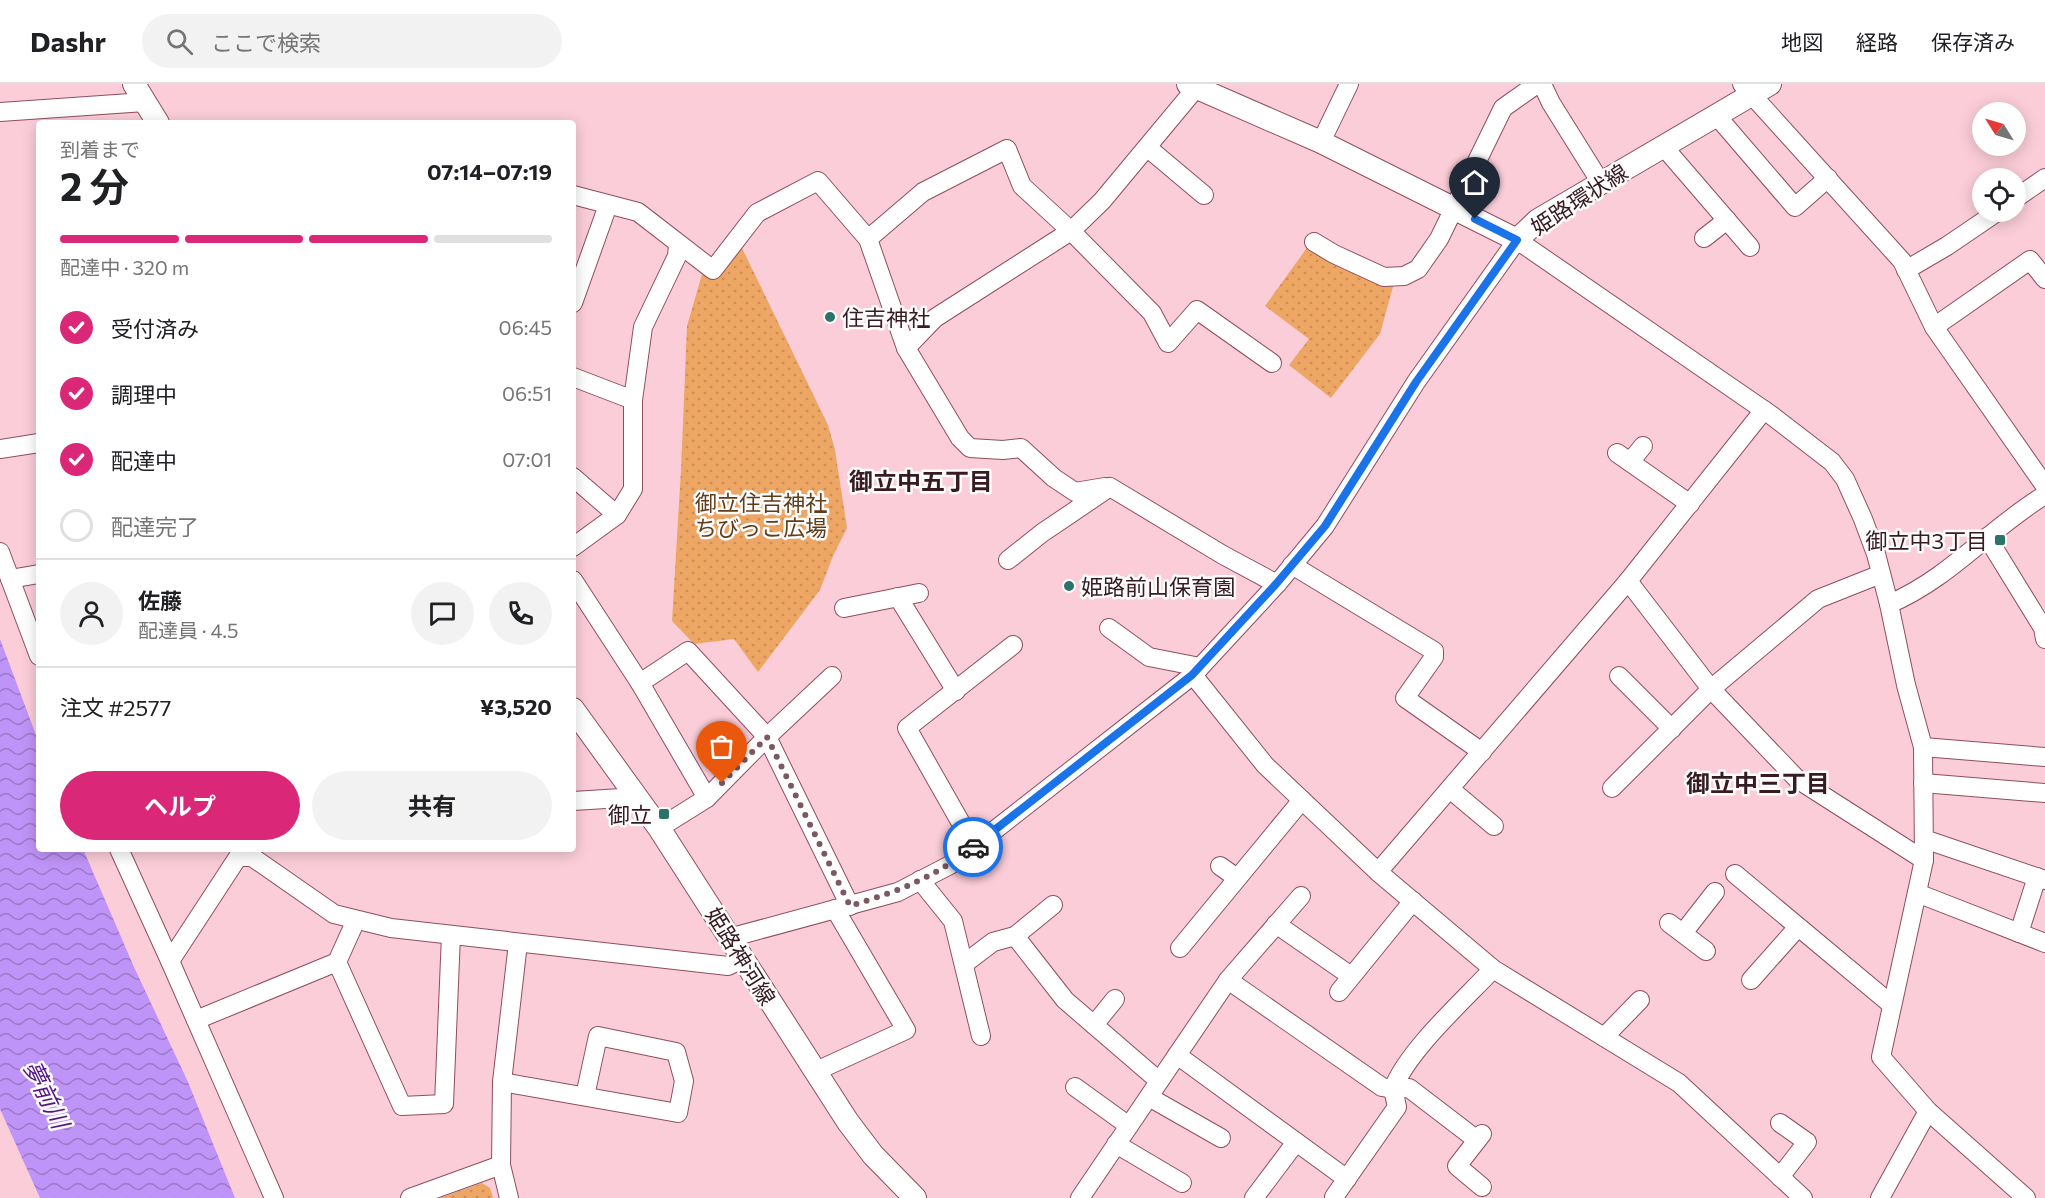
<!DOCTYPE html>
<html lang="ja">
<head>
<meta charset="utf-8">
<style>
  body { margin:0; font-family:Commissioner,"Noto Sans JP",sans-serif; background:#f2f2f2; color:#202124; height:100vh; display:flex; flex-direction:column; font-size:22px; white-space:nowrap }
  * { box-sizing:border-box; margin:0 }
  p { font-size:20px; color:#757577 }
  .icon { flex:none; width:33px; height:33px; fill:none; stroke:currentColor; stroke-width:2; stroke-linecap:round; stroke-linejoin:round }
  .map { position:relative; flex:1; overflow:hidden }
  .details { position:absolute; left:36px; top:36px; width:540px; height:732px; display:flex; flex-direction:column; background:#fff; border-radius:6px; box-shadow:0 3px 15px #0003 }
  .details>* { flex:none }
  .needle { width:39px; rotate:307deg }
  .tools { position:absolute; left:1972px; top:18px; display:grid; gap:12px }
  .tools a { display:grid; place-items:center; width:54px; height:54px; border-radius:50%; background:#fff; box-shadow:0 3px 15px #0003; font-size:30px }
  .pin { position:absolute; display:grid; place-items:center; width:51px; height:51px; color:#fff; margin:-62px -26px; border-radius:50% 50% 50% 0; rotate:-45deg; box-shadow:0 0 6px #0007 }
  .pin .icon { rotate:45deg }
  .courier { position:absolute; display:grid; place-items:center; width:60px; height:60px; margin:-30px; border:4px solid #1a73e8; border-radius:50%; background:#fff; color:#222; box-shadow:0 2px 8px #0007 }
  .summary em { font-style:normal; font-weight:700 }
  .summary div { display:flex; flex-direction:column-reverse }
  .summary { display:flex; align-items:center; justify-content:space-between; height:102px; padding:0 24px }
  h1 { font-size:39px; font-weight:700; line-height:45px }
  .bar { display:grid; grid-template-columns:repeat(4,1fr); gap:9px 6px; align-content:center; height:72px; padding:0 24px }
  .bar i { height:8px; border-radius:4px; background:#e0e0e0 }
  .bar .current { background:#db2777 }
  .bar p { grid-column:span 4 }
  .line { display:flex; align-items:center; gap:15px; padding:0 24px; border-top:2px solid #e0e0e0 }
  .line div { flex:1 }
  .round { display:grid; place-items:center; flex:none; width:63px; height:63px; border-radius:32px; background:#f2f2f2 }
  ol { padding:0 24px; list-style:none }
  li { display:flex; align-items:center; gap:18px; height:66px }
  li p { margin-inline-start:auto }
  li .icon { padding:6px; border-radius:50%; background:#db2777; color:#fff; stroke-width:4 }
  li:last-child { color:#757577 }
  li i { width:33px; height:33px; border:3px solid #e0e0e0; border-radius:50% }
  .button { display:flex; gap:12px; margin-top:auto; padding:12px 24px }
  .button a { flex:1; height:69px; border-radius:36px; background:#db2777; color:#fff; font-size:24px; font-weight:700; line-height:69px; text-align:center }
  .button a+a { background:#f2f2f2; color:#202124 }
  header { display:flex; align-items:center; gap:36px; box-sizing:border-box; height:84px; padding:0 30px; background:#fff; border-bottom:2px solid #e0e0e0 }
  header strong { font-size:28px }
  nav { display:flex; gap:33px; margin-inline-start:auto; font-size:21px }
  .search { width:420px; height:54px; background:#f2f2f2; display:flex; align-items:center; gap:15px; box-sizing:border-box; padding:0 21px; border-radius:33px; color:#757577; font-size:22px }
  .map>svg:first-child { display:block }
</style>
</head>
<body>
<header>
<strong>Dashr</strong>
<div class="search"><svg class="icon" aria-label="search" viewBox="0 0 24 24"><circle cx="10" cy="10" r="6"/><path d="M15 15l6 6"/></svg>ここで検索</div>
<nav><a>地図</a><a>経路</a><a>保存済み</a></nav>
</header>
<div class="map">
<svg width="2045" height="1114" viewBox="0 0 2045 1114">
  <defs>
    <pattern id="park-dots" width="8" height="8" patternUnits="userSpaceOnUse" patternTransform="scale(1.5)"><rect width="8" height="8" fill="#eda663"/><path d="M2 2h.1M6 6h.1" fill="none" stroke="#cc8e56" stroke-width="1.8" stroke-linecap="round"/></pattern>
    <pattern id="water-waves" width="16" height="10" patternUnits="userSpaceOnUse" patternTransform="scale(1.5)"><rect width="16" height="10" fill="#bf94f8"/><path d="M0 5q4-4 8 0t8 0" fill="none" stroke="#9c78c8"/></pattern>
  </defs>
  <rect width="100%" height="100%" fill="#fbcdd8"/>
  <g fill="url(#park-dots)">
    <polygon points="1309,161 1394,199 1380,250 1331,314 1289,281 1309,255 1265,222"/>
    <polygon points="742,164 828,341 835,366 847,444 833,472 820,506 758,588 734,555 694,560 672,537 681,386 687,242 703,187 716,196"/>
    <polygon points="482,1099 490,1104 493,1114 440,1114"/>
  </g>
  <polygon fill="url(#water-waves)" points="0,555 39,659 39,765 83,765 134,883 188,998 235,1114 40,1114 0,1025"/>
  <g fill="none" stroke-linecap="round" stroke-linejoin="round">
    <g stroke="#8e4e60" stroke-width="20">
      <g id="minor">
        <polyline points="1542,0 1551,19 1601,99"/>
        <polyline points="1742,0 1902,177 1934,243 2030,176 2045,195"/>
        <polyline points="0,28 145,18"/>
        <polyline points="1716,31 1795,123 1828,94"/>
        <polyline points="1321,58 1349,0"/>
        <polyline points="1663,62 1750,163"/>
        <polyline points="1148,64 1204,111"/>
        <polyline points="573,111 638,128 713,186 757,129 818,97 868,155 906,264 935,234 1071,147 1102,117 1196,4"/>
        <polyline points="2016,114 2045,94"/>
        <polyline points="1704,154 1727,136"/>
        <polyline points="868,155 923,108 1007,65 1022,102 1071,147 1152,229 1168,259 1197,226 1272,279"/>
        <polyline points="1314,158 1334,170 1384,193 1404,192 1418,185 1439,155 1503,24 1537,0"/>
        <polyline points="1906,186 1947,162 1997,128"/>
        <polyline points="573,219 608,121"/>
        <polyline points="1934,243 2045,402"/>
        <polyline points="906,264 960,354 970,364 1003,366 1021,364 1054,394 1075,408 1105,403"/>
        <polyline points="573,293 633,316"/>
        <polyline points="0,365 39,359"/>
        <polyline points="1617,369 1690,420"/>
        <polyline points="1630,378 1643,362"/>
        <polyline points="573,393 617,431 573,463"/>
        <polyline points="617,431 633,405 633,316 643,243 677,172 678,161"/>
        <polyline points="1987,453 2043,544 2045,555"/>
        <polyline points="0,468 39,572"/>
        <polyline points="1008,476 1042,449 1110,403 1223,471 1277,500"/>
        <polyline points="1292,481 1434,567 1434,573 1405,614 1482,668"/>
        <polyline points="10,495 39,490"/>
        <polyline points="573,496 640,599 707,714"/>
        <polyline points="1628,497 1711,605 1797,695 1924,776"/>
        <polyline points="898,513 956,607"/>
        <polyline points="1889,520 1906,601 1923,663 1924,776 1881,973 1928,1027 2026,1114"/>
        <polyline points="844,524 919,509"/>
        <polyline points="1109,544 1149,573 1200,583"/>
        <polyline points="1193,591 1265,681 1378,788 1493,885 1679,999 1803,1114"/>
        <polyline points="1619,592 1672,645"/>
        <polyline points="640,599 688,567 767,653 832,592"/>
        <polyline points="1923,663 2045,673"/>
        <polyline points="1923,699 2045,709"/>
        <polyline points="1612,704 1711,605 1818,515 1881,490"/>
        <polyline points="1450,705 1494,742"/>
        <polyline points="573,717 638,713"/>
        <polyline points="659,744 707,714 767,653 850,822"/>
        <polyline points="1924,755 2045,796"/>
        <polyline points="974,762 907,644 1013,561"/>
        <polyline points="119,765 170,877 274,1114"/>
        <polyline points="1220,782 1237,794"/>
        <polyline points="1378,788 1628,497 1764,326"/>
        <polyline points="1735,790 1892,921"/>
        <polyline points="920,796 953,837 981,952"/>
        <polyline points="1917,809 2045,859"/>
        <polyline points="1669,839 1706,867"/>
        <polyline points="1276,840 1351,892"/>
        <polyline points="1683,849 1715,808"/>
        <polyline points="2019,849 2037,793"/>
        <polyline points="1015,852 1065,916 1159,997"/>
        <path d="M729,854l169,-46 52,-27 243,-190 84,-91 48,-58 91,-144 101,-142 254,175 61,47 13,17 18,40 13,35 13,50c60,-25 101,-76 156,-109"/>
        <polyline points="1180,864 1302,716"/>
        <polyline points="170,877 238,773 252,773 334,830 391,844 728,882 742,875"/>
        <polyline points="337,878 402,1022 444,1020 451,851"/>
        <polyline points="964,880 993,858 1015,852 1053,821"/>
        <polyline points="1228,896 1301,812"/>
        <polyline points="1751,896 1798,843"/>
        <polyline points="1339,908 1413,817"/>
        <polyline points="196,936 337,878 356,836"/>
        <polyline points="1094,941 1115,915"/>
        <polyline points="1604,953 1640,916"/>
        <polyline points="1177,971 1347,1095"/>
        <polyline points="814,988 906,946 835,825"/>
        <polyline points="502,998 678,1029 684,997 676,968 598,952 585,1012"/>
        <polyline points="1075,1003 1129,1042"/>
        <polyline points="1149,1013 1221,1054"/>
        <polyline points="1482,1050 1457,1082 1482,1103"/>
        <polyline points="1116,1060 1182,1099"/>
        <polyline points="1780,1093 1807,1058 1780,1039"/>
        <polyline points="1334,1113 1397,1023 1393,1005 1409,1004 1477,1056"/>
        <polyline points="410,1114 501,1081"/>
        <polyline points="509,1114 501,1081 502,998 518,859"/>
        <path d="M1080,1114l148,-218 154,107 11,2c14,-38 71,-89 100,-120"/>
        <polyline points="1254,1114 1296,1058"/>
        <polyline points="1880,1114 1928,1027"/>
      </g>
    </g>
    <g stroke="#8e4e60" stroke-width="24">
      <g id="major">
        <polyline points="134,0 158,39"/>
        <polyline points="1188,0 1321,58 1517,156 1538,136 1770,0"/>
        <polyline points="573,625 659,744 848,1038 873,1071 915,1114"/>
      </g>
    </g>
    <use href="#minor" stroke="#fff" stroke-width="18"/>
    <use href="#major" stroke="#fff" stroke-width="22"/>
  </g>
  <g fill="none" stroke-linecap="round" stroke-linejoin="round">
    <path stroke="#7b5962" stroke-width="6" stroke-dasharray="0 10.8" d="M722,699l45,-46 83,169c48,-15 82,-27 123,-59"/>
    <polyline stroke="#1a73e8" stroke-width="8" points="973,763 1192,591 1276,500 1325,442 1416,298 1517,156 1475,135"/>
  </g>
  <g fill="#2b7268" stroke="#fcfcfc" stroke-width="2">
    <circle cx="830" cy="233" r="6"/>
    <rect x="1994" y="450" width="12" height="12" rx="3"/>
    <circle cx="1069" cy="502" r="6"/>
    <rect x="658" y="724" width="12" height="12" rx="3"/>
  </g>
  <g text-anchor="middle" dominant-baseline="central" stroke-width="5" stroke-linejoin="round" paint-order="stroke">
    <g font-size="22" fill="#361b23" stroke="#fcfcfc">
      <text transform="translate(1579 115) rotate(-33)">姫路環状線</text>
      <text transform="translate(741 872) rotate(58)">姫路神河線</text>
    </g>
    <g font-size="22" fill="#361b23" stroke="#fcfcfc" text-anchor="start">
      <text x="842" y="233">住吉神社</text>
      <text x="1988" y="456" text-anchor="end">御立中3丁目</text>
      <text x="1081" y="502">姫路前山保育園</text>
      <text x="652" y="730" text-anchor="end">御立</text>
    </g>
    <g font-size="22" fill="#603d1a" stroke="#fcfcfc">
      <text x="761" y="418">御立住吉神社<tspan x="761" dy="25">ちびっこ広場</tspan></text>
    </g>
    <g font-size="24" font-weight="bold" fill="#361b23" stroke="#fcfcfc">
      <text x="921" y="396">御立中五丁目</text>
      <text x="1758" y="698">御立中三丁目</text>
    </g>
    <g font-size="24" font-style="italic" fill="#56178c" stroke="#fcfcfc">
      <text transform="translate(47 1010) rotate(64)">夢前川</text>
    </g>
  </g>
</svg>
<div class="tools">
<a><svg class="needle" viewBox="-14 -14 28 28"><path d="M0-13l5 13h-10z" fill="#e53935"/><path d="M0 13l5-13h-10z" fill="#757577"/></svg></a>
<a><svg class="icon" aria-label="locate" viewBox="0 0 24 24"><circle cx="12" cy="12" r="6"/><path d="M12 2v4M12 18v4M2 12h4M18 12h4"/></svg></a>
</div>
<div class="pin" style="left:722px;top:699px;background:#ea580c"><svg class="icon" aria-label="bag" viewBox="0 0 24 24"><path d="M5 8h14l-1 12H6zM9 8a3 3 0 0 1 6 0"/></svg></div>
<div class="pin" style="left:1475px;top:135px;background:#1f2937"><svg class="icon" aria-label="home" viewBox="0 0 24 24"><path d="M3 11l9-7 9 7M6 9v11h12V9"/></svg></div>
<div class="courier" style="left:973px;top:763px"><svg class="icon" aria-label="car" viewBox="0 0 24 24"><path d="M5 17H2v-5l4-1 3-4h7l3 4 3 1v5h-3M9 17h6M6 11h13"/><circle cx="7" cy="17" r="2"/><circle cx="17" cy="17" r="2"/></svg></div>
<section class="details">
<div class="summary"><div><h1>2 分</h1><p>到着まで</p></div><em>07:14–07:19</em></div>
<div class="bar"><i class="current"></i><i class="current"></i><i class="current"></i><i></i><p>配達中 · 320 m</p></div>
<ol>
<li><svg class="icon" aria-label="check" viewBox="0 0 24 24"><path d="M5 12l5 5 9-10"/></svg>受付済み<p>06:45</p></li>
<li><svg class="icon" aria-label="check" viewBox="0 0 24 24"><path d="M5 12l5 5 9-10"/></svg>調理中<p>06:51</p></li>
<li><svg class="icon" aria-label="check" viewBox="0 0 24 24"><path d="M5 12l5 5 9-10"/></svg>配達中<p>07:01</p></li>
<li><i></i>配達完了</li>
</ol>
<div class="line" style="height:108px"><a class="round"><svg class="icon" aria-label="person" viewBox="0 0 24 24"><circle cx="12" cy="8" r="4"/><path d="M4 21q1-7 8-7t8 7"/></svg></a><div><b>佐藤</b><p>配達員 · 4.5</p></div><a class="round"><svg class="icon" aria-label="chat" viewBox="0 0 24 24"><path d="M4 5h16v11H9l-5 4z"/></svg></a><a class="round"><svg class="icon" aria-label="phone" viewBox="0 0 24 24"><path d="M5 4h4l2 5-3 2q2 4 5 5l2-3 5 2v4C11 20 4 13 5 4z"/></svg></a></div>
<div class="line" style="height:78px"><div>注文 #2577</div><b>¥3,520</b></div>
<div class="button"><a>ヘルプ</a><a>共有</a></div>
</section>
</div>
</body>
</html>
